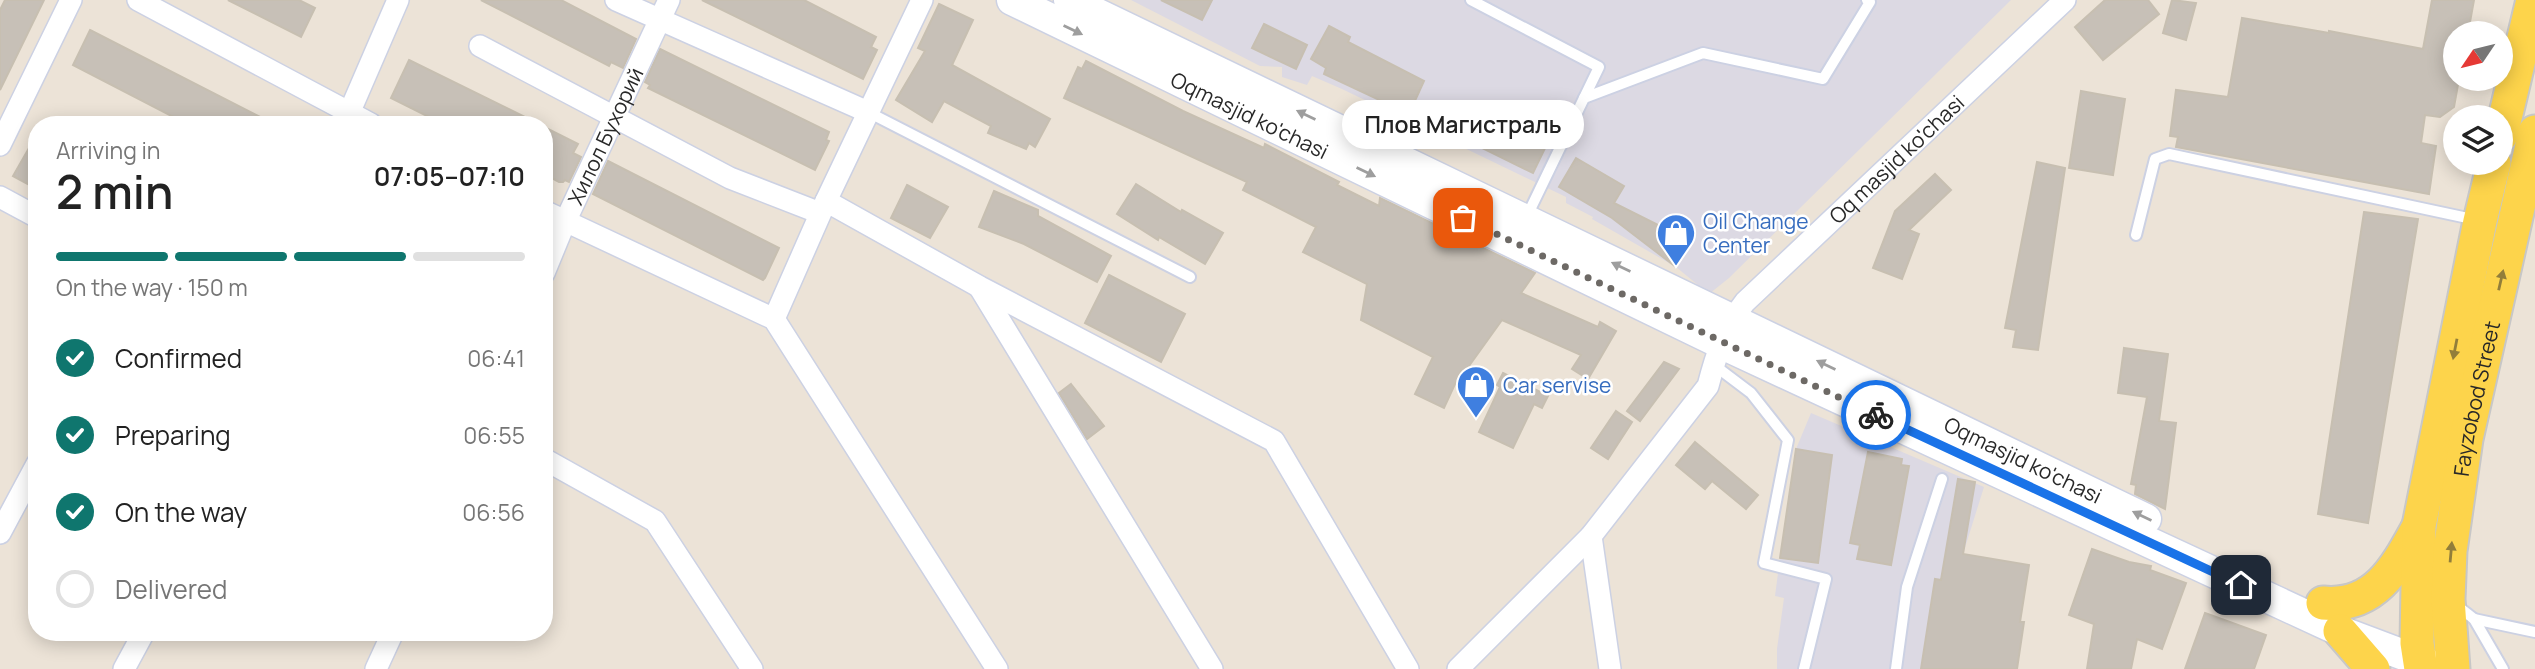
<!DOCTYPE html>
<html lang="en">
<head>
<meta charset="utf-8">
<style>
  body { margin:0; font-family:Manrope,sans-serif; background:#f2f2f2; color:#222; height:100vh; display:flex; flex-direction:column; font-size:26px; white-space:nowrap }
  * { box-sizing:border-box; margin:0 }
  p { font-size:23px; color:#767676 }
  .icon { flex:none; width:38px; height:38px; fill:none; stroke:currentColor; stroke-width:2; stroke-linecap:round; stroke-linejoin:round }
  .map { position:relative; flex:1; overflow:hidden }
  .panel { position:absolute; left:28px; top:116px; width:525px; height:525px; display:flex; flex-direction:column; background:#fff; border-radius:28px; box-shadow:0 4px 18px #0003 }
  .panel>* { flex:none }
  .needle { width:46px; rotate:235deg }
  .fabs { position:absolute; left:2443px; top:21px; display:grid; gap:14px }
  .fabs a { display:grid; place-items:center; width:70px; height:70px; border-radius:50%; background:#fff; box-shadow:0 4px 18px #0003; font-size:35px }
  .pin { position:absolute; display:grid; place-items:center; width:60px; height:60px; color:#fff; margin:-30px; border-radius:14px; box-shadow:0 4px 10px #0006 }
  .courier { position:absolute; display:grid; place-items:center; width:70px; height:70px; margin:-35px; border:5px solid #1a73e8; border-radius:50%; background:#fff; color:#222; box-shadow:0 2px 9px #0007 }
  .bubble { position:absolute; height:49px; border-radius:24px; background:#fff; box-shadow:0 4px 18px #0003; font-size:23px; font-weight:600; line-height:49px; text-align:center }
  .headline em { font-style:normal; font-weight:600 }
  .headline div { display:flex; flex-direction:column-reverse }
  .headline { display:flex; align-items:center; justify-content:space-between; height:119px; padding:0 28px }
  h1 { font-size:46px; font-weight:600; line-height:52px }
  .bar { display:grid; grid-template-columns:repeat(4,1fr); gap:10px 7px; align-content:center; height:84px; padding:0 28px }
  .bar i { height:9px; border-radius:5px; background:#e0e0e0 }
  .bar .selected { background:#0f766e }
  .bar p { grid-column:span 4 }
  ol { padding:0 28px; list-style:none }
  li { display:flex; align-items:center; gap:21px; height:77px }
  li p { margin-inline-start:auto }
  li .icon { padding:7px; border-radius:50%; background:#0f766e; color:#fff; stroke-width:4 }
  li:last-child { color:#767676 }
  li i { width:38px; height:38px; border:4px solid #e0e0e0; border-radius:50% }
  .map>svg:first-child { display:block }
</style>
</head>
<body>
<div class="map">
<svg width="2535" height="669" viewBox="0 0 2535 669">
  <rect width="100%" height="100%" fill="#ece3d7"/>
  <g fill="#dcd9e3">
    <polygon points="1131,0 2011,0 1729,278 1709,294 1676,267 1592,219 1593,217 1566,203 1566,197 1342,89 1312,76 1307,85 1282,77 1282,67 1260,66"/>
    <polygon points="1811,413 1984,487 1963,554 1944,669 1777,669 1777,649 1784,598 1775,596 1780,558 1796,449"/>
  </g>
  <g fill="#c7c0b7" stroke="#c7bfb1" stroke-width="2">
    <polygon points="5,0 44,0 0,90 0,10"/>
    <polygon points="228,0 299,0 315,8 301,37"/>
    <polygon points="481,0 561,0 636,39 623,68 611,62 609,66"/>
    <polygon points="702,0 804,0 876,37 871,47 877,50 863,79"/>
    <polygon points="1161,0 1212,0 1202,20"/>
    <polygon points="2105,0 2148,0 2159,14 2103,60 2075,27"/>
    <polygon points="2172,0 2196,3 2186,40 2163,33"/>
    <polygon points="2432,0 2474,0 2468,33 2455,33 2455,79 2459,79 2454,107 2440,117 2425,115 2421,143 2436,146 2429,194 2176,147 2178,137 2170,136 2176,90 2228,97 2242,18 2329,33 2329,31 2423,49"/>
    <polygon points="939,4 973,20 952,65 1050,119 1035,147 1029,143 1026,149 988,133 991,126 944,101 932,122 896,100 925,51 918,48"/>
    <polygon points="1264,24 1307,45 1296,69 1252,48"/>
    <polygon points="1329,26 1350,37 1348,42 1424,81 1409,114 1324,74 1326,68 1311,59"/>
    <polygon points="90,30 274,124 187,124 73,65"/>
    <polygon points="660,49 829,132 826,140 829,141 815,170 648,88 650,85 645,82"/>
    <polygon points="409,60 539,124 443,124 391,98"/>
    <polygon points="1086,61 1183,111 1264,148 1265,144 1339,182 1337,185 1379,206 1380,198 1535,273 1521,293 1598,327 1600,322 1616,331 1588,379 1572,369 1581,355 1502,320 1464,373 1461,371 1444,408 1415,394 1433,357 1361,320 1367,284 1303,252 1316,227 1243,190 1247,182 1064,98 1078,67 1082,69"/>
    <polygon points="2081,91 2125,99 2113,175 2069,168"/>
    <polygon points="1481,105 1549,140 1533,173 1464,139"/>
    <polygon points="544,127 578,144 573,153 581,157 569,182 565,180 563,182 559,182 544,174"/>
    <polygon points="37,134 37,189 13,176"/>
    <polygon points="1576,158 1624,186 1614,203 1688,240 1676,267 1612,218 1559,187"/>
    <polygon points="608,161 779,248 765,278 763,280 593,194"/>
    <polygon points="2037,162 2065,168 2038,350 2013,347 2016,330 2005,328"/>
    <polygon points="1935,174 1951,190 1909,230 1919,234 1902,279 1873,268 1895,211"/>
    <polygon points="1136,184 1181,212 1182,210 1223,233 1205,264 1159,237 1158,240 1117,214"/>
    <polygon points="907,185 948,207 930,238 891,218"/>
    <polygon points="994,191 1038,210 1038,216 1111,256 1097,282 1024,244 979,227"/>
    <polygon points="2364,212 2418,219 2368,523 2318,514"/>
    <polygon points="1109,275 1185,314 1161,362 1085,323"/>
    <polygon points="2124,348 2168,354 2159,421 2176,423 2165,509 2135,494 2136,485 2131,484 2147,397 2118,393"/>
    <polygon points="1664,362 1679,369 1640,421 1627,411"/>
    <polygon points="1503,373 1548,396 1542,408 1534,404 1513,448 1479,432 1500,387 1497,385"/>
    <polygon points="1071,384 1104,426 1087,439 1059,393"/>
    <polygon points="1616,411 1632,422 1608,459 1591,448"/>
    <polygon points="1695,442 1758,495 1746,509 1712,481 1705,489 1676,465"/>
    <polygon points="1796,449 1832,455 1818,563 1780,558"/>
    <polygon points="1868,452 1902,459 1901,465 1909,466 1891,565 1857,559 1860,545 1850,543"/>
    <polygon points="1958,479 1975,482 1963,554 2029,565 2020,622 2024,622 2017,669 1921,669 1935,579 1941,580"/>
    <polygon points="2092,549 2129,562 2151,566 2150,570 2186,583 2162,649 2137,639 2131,669 2087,669 2094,624 2069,615"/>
    <polygon points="2205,613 2266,635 2254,669 2185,669"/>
  </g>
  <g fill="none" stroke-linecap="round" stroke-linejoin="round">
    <g stroke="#ccd1e3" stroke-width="14">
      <g id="lane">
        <polyline points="1471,0 1599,67 1526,218"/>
        <polyline points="1584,98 1703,53 1823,79 1870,2 1867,0"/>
        <polyline points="868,112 1190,277"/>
        <polyline points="2136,235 2155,159 2169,154 2477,220"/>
        <polyline points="1714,365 1751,393 1788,440 1764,563 1826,579 1804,669"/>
        <polyline points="2455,604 2474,619 2503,669"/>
        <polyline points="2474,619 2535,632"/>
        <polyline points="1896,669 1907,587 1942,479"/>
      </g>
    </g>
    <g stroke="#ccd1e3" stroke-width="24">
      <g id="street">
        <polyline points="138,0 371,124"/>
        <polyline points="616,0 868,112"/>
        <polyline points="480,46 730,178 820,213"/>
        <polyline points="350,111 398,0"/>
        <polyline points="0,145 71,0"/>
        <polyline points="0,197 37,217"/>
        <polyline points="826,201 980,287 1274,441 1408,669"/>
        <polyline points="544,211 774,319 997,669"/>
        <path id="s1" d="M544,273l21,-51 104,-222"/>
        <polyline points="980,288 1212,669"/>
        <polyline points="774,319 826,201 922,0"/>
        <polyline points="544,459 655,521 752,669"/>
        <polyline points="0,533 37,464"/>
        <polyline points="1591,536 1610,669"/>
        <polyline points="124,669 144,632"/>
        <polyline points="376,669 393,632"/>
        <path id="s2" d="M1458,669l133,-133 117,-150c8,-31 17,-59 37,-84l320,-302"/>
      </g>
    </g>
    <g stroke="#ccd1e3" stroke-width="33">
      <g id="secondary">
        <path id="s3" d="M1012,0l710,344 618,287 101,38"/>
        <path id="s4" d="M1069,0l1077,519"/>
      </g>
    </g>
    <g stroke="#c7c7c7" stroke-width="37">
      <g id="primary">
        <polyline points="2501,135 2533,0"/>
        <path d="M2323,603c52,5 73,-35 95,-75"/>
        <polyline points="2340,631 2373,669"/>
        <polyline points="2421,669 2417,643 2419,526 2480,221 2494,163"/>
        <path id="s5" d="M2453,669l-5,-70 2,-48 16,-112 69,-307"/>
      </g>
    </g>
    <use href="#lane" stroke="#fff" stroke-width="10"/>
    <use href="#street" stroke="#fff" stroke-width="21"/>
    <use href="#secondary" stroke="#fff" stroke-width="30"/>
    <use href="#primary" stroke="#fdd44b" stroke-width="33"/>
  </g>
  <defs><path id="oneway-solid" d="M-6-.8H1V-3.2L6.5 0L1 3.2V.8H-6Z" transform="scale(1.75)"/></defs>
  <g fill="#9e9e9e">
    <use href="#oneway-solid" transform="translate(1073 30) rotate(26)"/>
    <use href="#oneway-solid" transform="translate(1306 115) rotate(-154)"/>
    <use href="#oneway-solid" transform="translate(1366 172) rotate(26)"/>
    <use href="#oneway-solid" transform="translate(1621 267) rotate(-154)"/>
    <use href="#oneway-solid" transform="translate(1826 365) rotate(-154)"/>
    <use href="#oneway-solid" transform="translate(2142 516) rotate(-154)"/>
  </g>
  <g fill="#927e3a">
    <use href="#oneway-solid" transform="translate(2501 280) rotate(-77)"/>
    <use href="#oneway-solid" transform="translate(2455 349) rotate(101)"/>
    <use href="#oneway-solid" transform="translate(2451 552) rotate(-85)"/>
  </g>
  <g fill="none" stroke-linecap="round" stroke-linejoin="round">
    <polyline stroke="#6d6965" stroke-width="7" stroke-dasharray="0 12.6" points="1463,218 1876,415"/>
    <polyline stroke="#1a73e8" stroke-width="9" points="1876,415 2241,585"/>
  </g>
  <defs>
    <g id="shop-pin" transform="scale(2.0125)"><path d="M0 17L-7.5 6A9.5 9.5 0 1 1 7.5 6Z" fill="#3f7fe0" stroke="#fff"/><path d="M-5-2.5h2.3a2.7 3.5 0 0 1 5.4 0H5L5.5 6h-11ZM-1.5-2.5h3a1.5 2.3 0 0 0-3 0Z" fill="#fff"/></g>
  </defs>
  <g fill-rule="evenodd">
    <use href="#shop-pin" x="1676" y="233"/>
    <use href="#shop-pin" x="1476" y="385"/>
  </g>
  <g text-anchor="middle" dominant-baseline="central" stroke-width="5" stroke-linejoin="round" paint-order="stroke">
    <g font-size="21" fill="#282828" stroke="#fff">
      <text stroke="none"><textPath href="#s3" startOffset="264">Oqmasjid ko'chasi</textPath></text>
      <text stroke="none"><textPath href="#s1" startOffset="150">Хилол Бухорий</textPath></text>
      <text stroke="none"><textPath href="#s2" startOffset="679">Oq masjid ko'chasi</textPath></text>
      <text stroke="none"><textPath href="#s5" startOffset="273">Fayzobod Street</textPath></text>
      <text stroke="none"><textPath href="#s4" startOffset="1059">Oqmasjid ko'chasi</textPath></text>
    </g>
    <g font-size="21" fill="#366cbe" stroke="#fff" text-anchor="start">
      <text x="1703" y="221">Oil Change<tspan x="1703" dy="24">Center</tspan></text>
      <text x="1503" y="385">Car servise</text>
    </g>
  </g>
</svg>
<div class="fabs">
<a><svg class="needle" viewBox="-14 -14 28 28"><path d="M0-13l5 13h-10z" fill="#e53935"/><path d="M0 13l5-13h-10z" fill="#767676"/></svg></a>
<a><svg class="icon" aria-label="layers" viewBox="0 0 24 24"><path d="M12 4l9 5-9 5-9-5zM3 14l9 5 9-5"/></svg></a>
</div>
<div class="pin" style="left:1463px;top:218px;background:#ea580c"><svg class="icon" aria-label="bag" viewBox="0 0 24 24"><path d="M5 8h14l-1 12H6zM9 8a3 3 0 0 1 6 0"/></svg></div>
<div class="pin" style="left:2241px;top:585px;background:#1f2937"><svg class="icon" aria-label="home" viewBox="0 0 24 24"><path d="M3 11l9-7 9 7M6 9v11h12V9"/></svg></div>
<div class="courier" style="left:1876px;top:415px"><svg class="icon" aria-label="bike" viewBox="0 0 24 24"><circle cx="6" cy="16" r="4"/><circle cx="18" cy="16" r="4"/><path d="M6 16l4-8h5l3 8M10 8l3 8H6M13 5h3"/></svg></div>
<div class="bubble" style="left:1342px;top:100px;width:242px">Плов Магистраль</div>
<section class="panel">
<div class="headline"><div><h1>2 min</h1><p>Arriving in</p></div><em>07:05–07:10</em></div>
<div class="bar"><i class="selected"></i><i class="selected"></i><i class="selected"></i><i></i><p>On the way · 150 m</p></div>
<ol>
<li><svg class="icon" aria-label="check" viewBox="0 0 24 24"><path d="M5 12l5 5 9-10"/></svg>Confirmed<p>06:41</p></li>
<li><svg class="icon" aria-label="check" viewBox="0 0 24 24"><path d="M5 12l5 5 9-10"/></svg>Preparing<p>06:55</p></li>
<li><svg class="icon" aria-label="check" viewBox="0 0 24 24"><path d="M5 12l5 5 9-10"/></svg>On the way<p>06:56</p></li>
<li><i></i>Delivered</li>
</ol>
</section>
</div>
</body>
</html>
